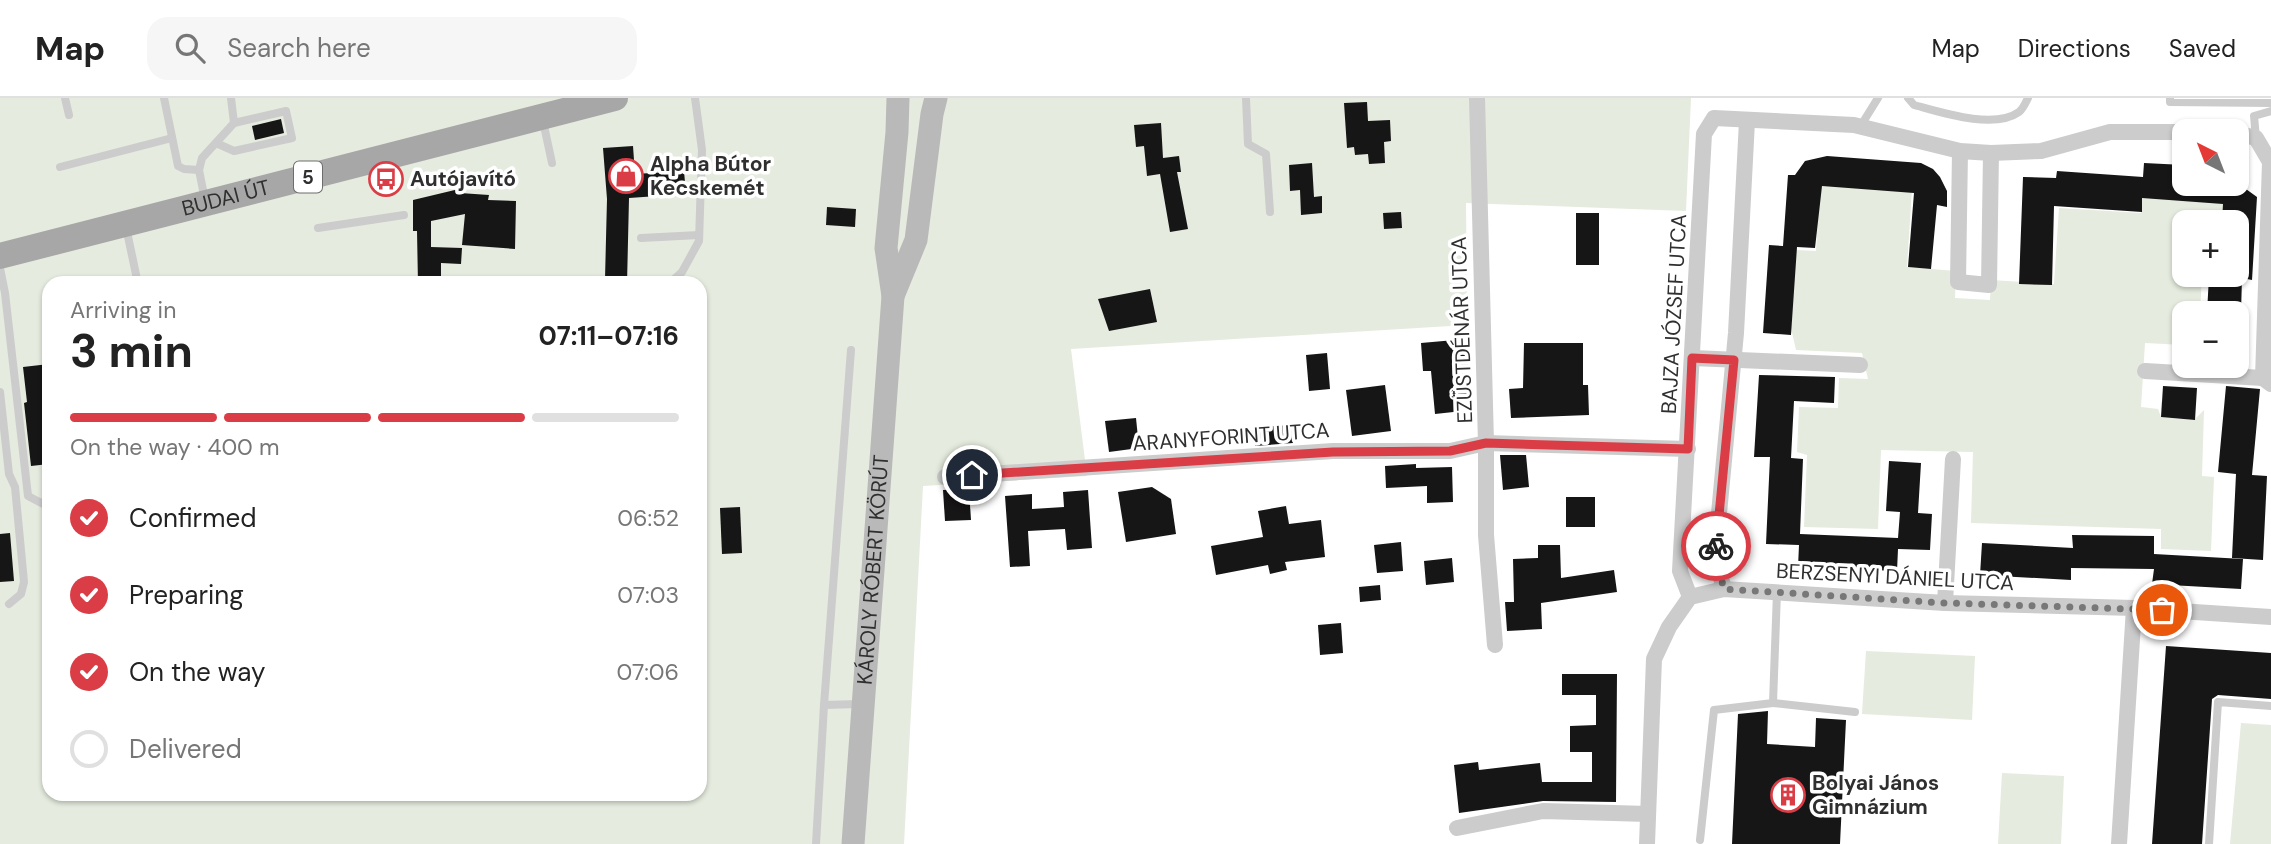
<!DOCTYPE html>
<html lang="en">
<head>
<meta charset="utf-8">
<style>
  body { margin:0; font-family:"DM Sans",sans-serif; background:#f6f6f6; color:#222; height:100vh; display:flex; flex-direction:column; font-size:26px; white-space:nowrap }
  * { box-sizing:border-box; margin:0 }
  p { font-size:23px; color:#767676 }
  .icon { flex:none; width:38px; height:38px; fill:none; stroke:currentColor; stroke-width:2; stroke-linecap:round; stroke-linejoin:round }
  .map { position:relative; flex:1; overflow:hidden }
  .details { position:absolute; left:42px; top:178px; width:665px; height:525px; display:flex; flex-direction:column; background:#fff; border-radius:21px; box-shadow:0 2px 5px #0004 }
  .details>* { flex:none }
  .needle { width:46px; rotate:318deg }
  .controls { position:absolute; left:2172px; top:21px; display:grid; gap:14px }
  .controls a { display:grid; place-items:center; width:77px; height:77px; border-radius:14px; background:#fff; box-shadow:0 2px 5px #0004; font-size:35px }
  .pin { position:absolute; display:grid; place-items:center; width:60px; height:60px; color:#fff; margin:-30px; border:4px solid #fff; border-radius:50%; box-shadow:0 2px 7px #0007 }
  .courier { position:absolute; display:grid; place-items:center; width:70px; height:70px; margin:-35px; border:5px solid #da3d46; border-radius:50%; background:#fff; color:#222; box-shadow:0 2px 9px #0007 }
  .overview em { font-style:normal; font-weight:700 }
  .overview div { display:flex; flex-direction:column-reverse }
  .overview { display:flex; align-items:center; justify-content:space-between; height:119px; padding:0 28px }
  h1 { font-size:46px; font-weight:700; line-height:52px }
  .bar { display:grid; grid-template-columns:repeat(4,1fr); gap:10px 7px; align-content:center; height:84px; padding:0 28px }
  .bar i { height:9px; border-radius:5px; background:#e0e0e0 }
  .bar .current { background:#da3d46 }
  .bar p { grid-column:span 4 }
  ol { padding:0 28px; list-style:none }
  li { display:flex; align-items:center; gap:21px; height:77px }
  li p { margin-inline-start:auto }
  li .icon { padding:7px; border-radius:50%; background:#da3d46; color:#fff; stroke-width:4 }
  li:last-child { color:#767676 }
  li i { width:38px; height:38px; border:4px solid #e0e0e0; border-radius:50% }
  header { display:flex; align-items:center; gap:42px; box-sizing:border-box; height:98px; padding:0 35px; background:#fff; border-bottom:2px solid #e0e0e0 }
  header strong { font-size:33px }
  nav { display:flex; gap:38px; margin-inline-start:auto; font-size:24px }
  .search { width:490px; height:63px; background:#f6f6f6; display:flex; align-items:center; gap:18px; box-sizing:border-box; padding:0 24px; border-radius:21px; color:#767676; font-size:26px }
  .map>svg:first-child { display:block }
</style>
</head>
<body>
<header>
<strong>Map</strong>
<div class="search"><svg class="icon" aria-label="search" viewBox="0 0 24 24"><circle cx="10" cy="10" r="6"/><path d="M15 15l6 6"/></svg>Search here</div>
<nav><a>Map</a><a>Directions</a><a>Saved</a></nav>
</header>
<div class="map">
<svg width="2271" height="746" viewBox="0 0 2271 746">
  <rect width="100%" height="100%" fill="#fff"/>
  <g fill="#e5ebde" fill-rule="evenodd">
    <path d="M0,0h1691l-5,113 -220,-8 1,122 -396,24 16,127 -164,10 -19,358h-904zM49,186h651v510h-651z"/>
    <polygon points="1820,86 1912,91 1907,169 1956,173 1955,200 1990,202 1991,182 2054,186 2059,110 2141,115 2142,98 2225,103 2224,124 2184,124 2184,177 2221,177 2220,178 2202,177 2200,215 2184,215 2184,247 2145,245 2141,309 2158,311 2161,319 2194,322 2204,312 2202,378 2214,379 2211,453 2161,451 2161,431 1971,425 1973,354 1881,352 1878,431 1804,429 1807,357 1797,354 1799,309 1838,310 1839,280 1868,281 1862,255 1796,252 1791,230 1796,152 1816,153"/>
    <polygon points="1866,553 1975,558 1972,622 1862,616"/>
    <polygon points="2241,625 2271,627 2271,746 2230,746"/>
    <polygon points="2002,675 2064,678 2061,746 1998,746"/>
  </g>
  <g fill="#161616">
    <polygon points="1367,4 1368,23 1390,22 1391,43 1384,44 1385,65 1369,66 1368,56 1355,57 1354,49 1347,50 1344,5"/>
    <polygon points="281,21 284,35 255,42 252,28"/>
    <polygon points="1161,25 1163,60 1179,58 1181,74 1177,74 1188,131 1170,134 1160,76 1147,78 1144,48 1136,49 1134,27"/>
    <polygon points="633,48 635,76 684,73 686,96 629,100 627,186 610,186 611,181 605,181 607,101 603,50"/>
    <polygon points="1827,58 1921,65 1933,71 1940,79 1947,93 1947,109 1937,107 1931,171 1908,169 1914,95 1822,88 1815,150 1797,149 1791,237 1763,235 1769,147 1783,148 1788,77 1795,77 1805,63"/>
    <polygon points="1312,65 1314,99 1322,98 1322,115 1301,117 1300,92 1290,93 1289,67"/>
    <polygon points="2144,65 2184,67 2184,86 2239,86 2257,99 2252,182 2242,180 2241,215 2207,215 2209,178 2236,177 2236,124 2222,124 2223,106 2142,100 2142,114 2054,108 2052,187 2019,186 2023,79 2056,80 2057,73 2143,79"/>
    <polygon points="459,91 460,95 489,97 488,102 516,103 515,151 462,147 465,116 431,123 431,149 462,150 461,166 441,165 441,186 418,186 417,133 413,133 413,102"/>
    <polygon points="827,109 856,111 855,129 826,127"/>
    <polygon points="1401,114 1402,130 1384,131 1383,115"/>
    <rect x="1576" y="115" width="23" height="52"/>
    <polygon points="1150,191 1157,224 1109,233 1098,201"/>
    <polygon points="1466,241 1472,312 1435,316 1431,273 1423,273 1421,245"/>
    <polygon points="1524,245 1583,245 1583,287 1588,287 1589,317 1511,320 1509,291 1523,290"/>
    <polygon points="1327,255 1330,291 1309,293 1306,257"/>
    <polygon points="49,266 49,366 31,368 24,305 27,304 23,269"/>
    <polygon points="1759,277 1835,279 1834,305 1794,303 1791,360 1803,361 1800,436 1898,440 1900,414 1886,413 1889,363 1921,365 1918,415 1932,416 1930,452 1898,451 1897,473 1798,469 1799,447 1766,446 1770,359 1754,359"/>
    <polygon points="1385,287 1391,333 1352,338 1346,292"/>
    <polygon points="2163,288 2197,290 2195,322 2161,319"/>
    <polygon points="2226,288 2260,291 2252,377 2267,378 2263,462 2232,460 2236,376 2218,374"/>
    <polygon points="1136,320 1139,350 1109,354 1105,323"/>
    <polygon points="1293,327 1293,345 1255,348 1255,329"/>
    <polygon points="1500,357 1526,357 1529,389 1503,392"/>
    <polygon points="1416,366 1416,370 1452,369 1453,404 1427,405 1427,388 1386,390 1385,368"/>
    <polygon points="1152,389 1171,401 1176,436 1126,444 1118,394"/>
    <polygon points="969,391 971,422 945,423 943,392"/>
    <polygon points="1088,392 1092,450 1067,452 1065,431 1028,433 1030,468 1010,469 1005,398 1032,396 1032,411 1064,409 1063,394"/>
    <rect x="1566" y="399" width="29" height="30"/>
    <polygon points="1286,408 1289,426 1321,422 1325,459 1285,464 1287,472 1270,476 1268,467 1216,477 1211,448 1263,439 1258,413"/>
    <polygon points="740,409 742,455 722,456 720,410"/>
    <polygon points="10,435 14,483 0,484 0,436"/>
    <polygon points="2072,437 2154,438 2154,456 2243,461 2241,491 2152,486 2154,471 2071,470 2071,482 1980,477 1982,445 2073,450"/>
    <polygon points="1401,444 1403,473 1377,475 1374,447"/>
    <polygon points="1538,447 1560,447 1561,480 1614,472 1617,494 1541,505 1542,531 1507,533 1505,504 1514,504 1513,461 1538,460"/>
    <polygon points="1452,460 1454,484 1426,487 1424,463"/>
    <polygon points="1380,487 1381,502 1360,504 1359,489"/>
    <polygon points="1341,525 1343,555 1320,557 1318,527"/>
    <polygon points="2166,548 2271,555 2271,601 2218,597 2212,601 2202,746 2152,746"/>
    <polygon points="1562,576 1617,576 1616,704 1543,703 1459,715 1454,667 1478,664 1479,672 1540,665 1542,684 1592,684 1592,654 1570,654 1570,628 1596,627 1596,597 1562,597"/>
    <polygon points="1768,613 1767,646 1815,649 1816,620 1846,622 1840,746 1732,746 1738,616"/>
  </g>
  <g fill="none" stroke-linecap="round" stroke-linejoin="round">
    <g stroke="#ccc" stroke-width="8">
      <polyline points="65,0 69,17"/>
      <polyline points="164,0 178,68 184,71 199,72"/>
      <polyline points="1246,0 1248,46 1266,56 1270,114"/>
      <path d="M1908,0l6,7c26,7 80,25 105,7 4,-3 7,-10 9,-14"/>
      <polyline points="2170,0 2170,4 2271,5"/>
      <polyline points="543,23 552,65"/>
      <polyline points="1860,29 1878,0"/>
      <polyline points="2256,40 2254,18 2271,13"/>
      <polyline points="216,45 234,53 292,40 286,13 234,25"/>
      <polyline points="60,69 172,40"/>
      <polyline points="205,102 199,72 202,60 234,25 231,0"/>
      <polyline points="126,129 138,186"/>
      <polyline points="318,130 404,117"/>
      <polyline points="641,140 699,137"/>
      <polyline points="0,170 5,195 28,398 47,408 49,414"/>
      <polyline points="669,186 682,174 699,143 702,52 695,0"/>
      <polyline points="851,252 824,607 859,606"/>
      <polyline points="0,294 9,376 15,389 24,484 21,496 9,506"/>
      <polyline points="1773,605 1855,614"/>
      <polyline points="1700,742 1714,612 1773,605 1777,494"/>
      <polyline points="816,746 824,607"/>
      <polyline points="2209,746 2218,604 2271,608"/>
    </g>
    <g stroke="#ccc" stroke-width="16">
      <polyline points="1477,0 1486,345 1486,437 1495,547"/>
      <polyline points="2236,35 2256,40 2270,64 2263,280 2271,286"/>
      <polyline points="1960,53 1958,184 1989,187 1991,55"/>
      <polyline points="1693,260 1860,267"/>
      <polyline points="2145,273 2263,280"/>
      <polyline points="945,379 1333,353 1450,353 1486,345 1688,351"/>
      <polyline points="1724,491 1715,458 1736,235 1747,23"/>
      <polyline points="1690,499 1680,473 1704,36 1714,20 1854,27 1960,53 1991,55 2041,53 2110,34 2184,34"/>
      <polyline points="1945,505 1953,361"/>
      <polyline points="1457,730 1543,713 1648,716"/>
      <polyline points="1647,746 1654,561 1669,529 1690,499 1724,491 1945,505 2134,510 2271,519"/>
      <polyline points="2119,746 2134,510"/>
    </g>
    <g stroke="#b9b9b9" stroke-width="23">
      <polyline points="893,198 916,142 932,16 936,0"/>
      <path id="s1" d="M853,746l40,-548 -7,-48 11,-116 1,-34"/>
    </g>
    <path stroke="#a7a7a7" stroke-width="26" id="s2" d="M0,158l615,-158"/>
  </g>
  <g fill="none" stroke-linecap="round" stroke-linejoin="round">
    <polyline stroke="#787878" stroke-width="7" stroke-dasharray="0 12.6" points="1716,448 1715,458 1724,491 1945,505 2162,512"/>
    <polyline stroke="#da3d46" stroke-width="9" points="972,377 1333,354 1450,353 1486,345 1688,351 1692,260 1734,262 1716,448"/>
  </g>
  <defs>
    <g id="shop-ring" transform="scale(1.75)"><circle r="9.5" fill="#fff" stroke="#da3d46" stroke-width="1.5"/><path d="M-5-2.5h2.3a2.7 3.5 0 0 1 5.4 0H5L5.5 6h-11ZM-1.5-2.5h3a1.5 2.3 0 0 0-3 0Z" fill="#da3d46"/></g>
    <g id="bus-ring" transform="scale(1.75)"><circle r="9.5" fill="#fff" stroke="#da3d46" stroke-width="1.5"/><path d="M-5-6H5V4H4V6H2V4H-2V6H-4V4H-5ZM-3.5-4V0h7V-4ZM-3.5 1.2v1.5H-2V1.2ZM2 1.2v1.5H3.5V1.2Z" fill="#da3d46"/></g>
    <g id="building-ring" transform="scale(1.75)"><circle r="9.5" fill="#fff" stroke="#da3d46" stroke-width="1.5"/><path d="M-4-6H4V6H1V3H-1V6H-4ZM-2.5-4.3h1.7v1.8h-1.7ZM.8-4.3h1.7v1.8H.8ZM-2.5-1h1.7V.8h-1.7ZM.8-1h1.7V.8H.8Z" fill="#da3d46"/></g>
  </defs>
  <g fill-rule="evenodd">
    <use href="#shop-ring" x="626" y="78"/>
    <use href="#bus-ring" x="386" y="81"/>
    <use href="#building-ring" x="1788" y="697"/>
  </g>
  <g text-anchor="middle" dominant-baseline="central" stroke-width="7" stroke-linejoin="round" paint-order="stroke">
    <rect fill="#fff" stroke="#6d6d6d" stroke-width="2" x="294" y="63.5" width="28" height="31" rx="5"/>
    <g font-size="19" font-weight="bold" fill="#2f2f2f">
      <text x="308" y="79">5</text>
    </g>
    <g font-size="21" font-weight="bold" fill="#2f2f2f" stroke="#fff" text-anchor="start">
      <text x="650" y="66">Alpha Bútor<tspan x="650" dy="24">Kecskemét</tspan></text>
      <text x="410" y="81">Autójavító</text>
      <text x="1812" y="685">Bolyai János<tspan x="1812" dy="24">Gimnázium</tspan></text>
    </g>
    <g font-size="21" fill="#2f2f2f" stroke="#fff">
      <text stroke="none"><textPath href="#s2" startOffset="233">BUDAI ÚT</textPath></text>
      <text transform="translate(1674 216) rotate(-87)">BAJZA JÓZSEF UTCA</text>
      <text transform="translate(1462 232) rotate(-92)">EZÜSTDÉNÁR UTCA</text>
      <text transform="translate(1231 339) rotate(-4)">ARANYFORINT UTCA</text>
      <text stroke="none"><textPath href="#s1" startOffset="275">KÁROLY RÓBERT KÖRÚT</textPath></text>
      <text transform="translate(1895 479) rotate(3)">BERZSENYI DÁNIEL UTCA</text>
    </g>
  </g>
</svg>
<div class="controls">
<a><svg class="needle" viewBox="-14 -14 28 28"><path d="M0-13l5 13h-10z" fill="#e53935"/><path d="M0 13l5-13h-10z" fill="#767676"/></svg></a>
<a>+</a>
<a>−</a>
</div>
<div class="pin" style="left:2162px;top:512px;background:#ea580c"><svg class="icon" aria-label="bag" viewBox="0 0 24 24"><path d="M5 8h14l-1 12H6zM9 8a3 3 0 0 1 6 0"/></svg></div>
<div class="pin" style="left:972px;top:377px;background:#1f2937"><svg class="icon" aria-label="home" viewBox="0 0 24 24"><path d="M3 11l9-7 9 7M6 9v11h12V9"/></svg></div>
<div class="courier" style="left:1716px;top:448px"><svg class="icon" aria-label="bike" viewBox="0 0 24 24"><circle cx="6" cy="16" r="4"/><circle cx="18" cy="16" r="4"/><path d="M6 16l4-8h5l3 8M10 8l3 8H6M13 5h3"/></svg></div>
<section class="details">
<div class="overview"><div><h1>3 min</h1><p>Arriving in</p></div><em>07:11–07:16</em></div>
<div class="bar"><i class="current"></i><i class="current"></i><i class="current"></i><i></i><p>On the way · 400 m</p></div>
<ol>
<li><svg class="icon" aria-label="check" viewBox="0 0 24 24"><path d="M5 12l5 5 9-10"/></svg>Confirmed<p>06:52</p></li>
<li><svg class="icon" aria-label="check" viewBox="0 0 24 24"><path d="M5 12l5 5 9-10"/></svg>Preparing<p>07:03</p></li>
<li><svg class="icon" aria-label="check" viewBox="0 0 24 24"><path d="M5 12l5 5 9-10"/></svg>On the way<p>07:06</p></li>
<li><i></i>Delivered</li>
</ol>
</section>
</div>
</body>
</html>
